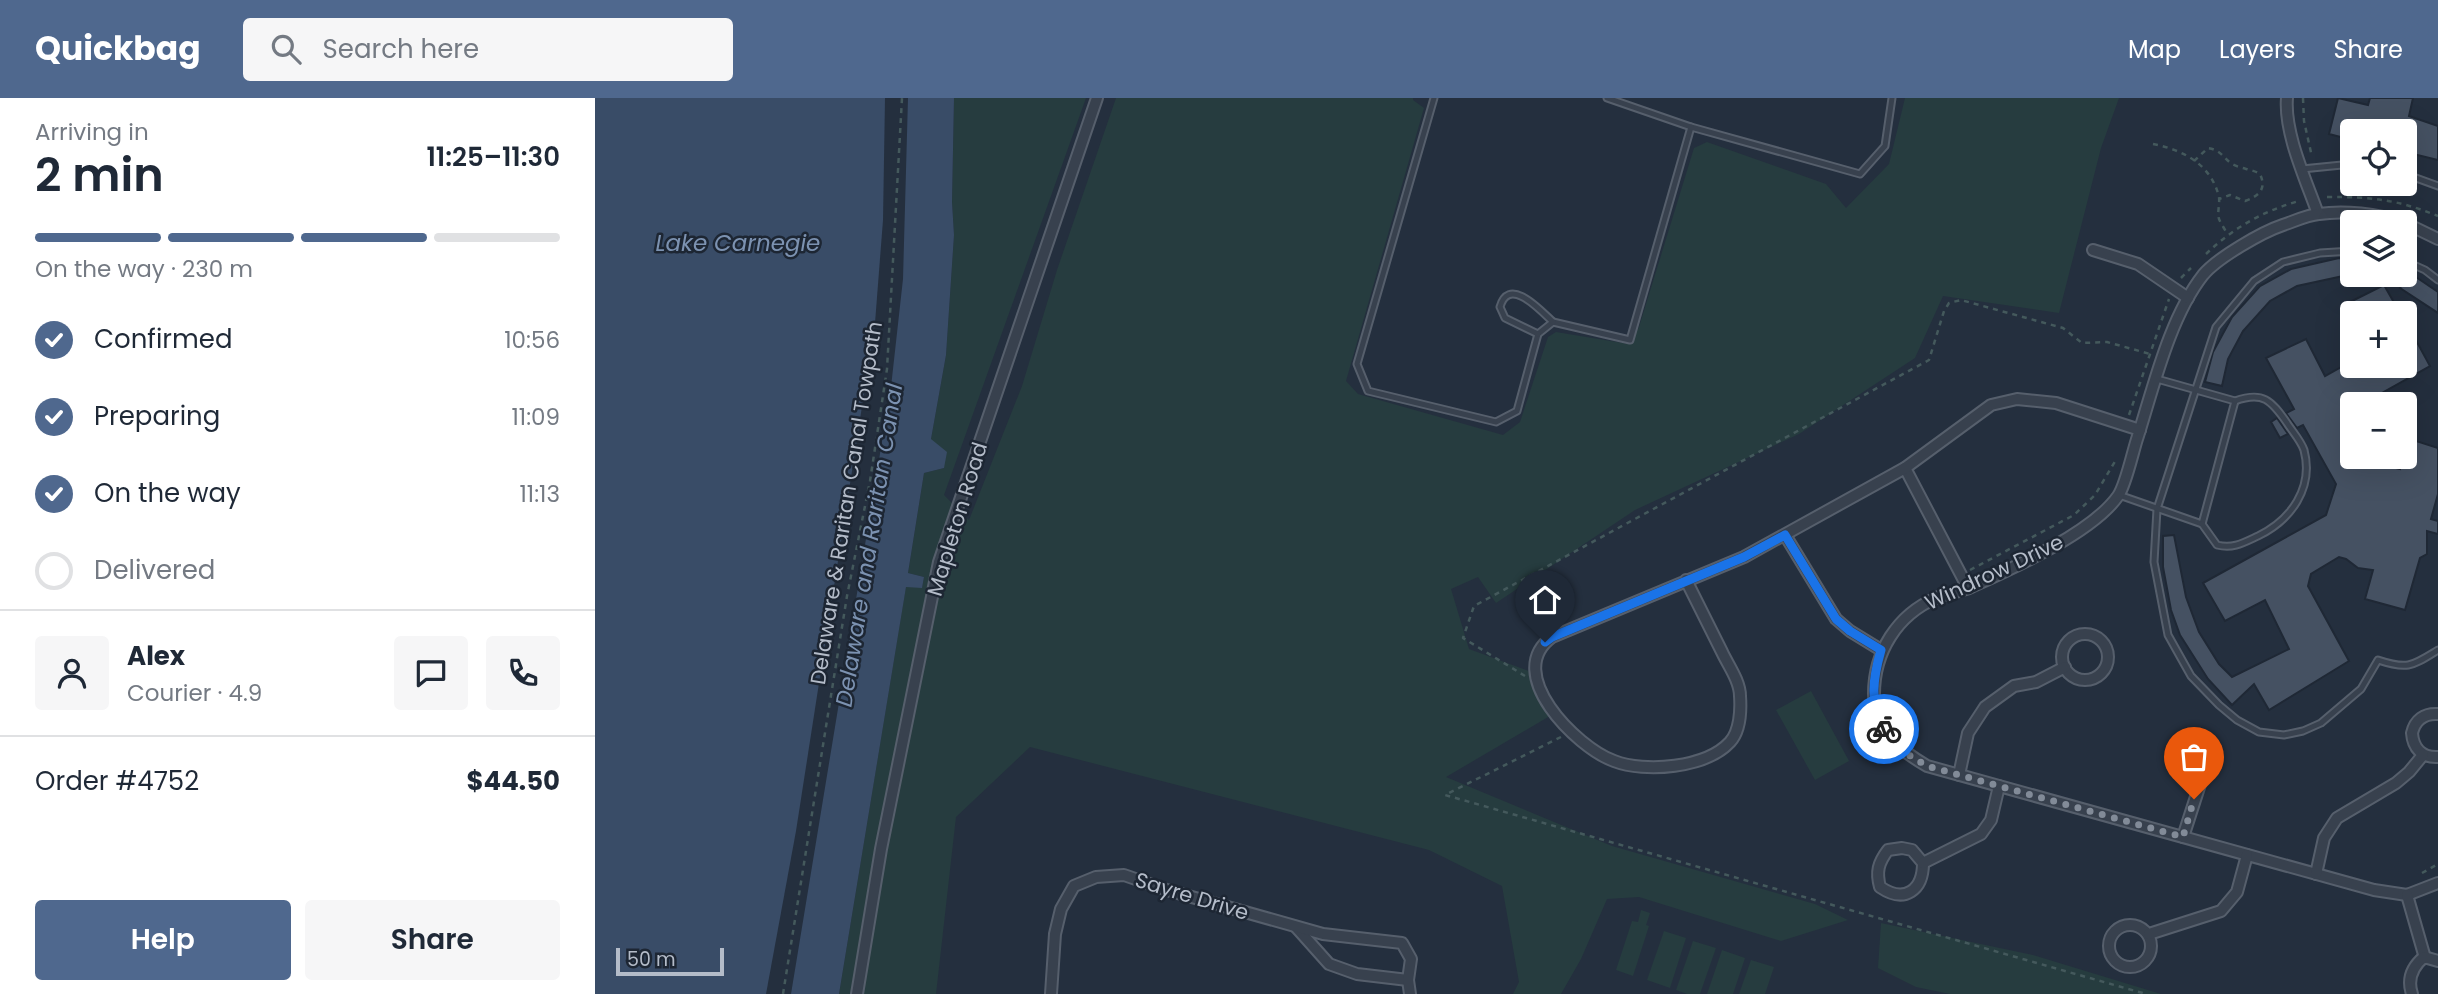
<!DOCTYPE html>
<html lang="en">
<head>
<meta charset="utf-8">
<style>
  body { margin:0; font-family:Poppins,sans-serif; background:#f6f6f7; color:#1f2937; height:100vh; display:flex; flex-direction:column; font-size:26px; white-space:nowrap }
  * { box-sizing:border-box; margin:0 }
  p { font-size:23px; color:#747a83 }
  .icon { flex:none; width:38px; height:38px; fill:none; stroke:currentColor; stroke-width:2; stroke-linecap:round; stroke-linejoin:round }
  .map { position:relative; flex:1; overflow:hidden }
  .drawer { display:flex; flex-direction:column; background:#fff; width:595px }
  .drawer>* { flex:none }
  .fabs { position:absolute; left:1745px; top:21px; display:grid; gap:14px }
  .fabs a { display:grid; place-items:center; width:77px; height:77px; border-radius:7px; background:#fff; box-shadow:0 7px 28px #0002; font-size:35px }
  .scale { position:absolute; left:21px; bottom:18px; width:108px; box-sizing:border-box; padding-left:7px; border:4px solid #b4bcc9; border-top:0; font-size:19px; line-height:24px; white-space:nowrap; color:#b4bcc9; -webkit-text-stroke:5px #1d2633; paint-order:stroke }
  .pin { position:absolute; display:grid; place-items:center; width:60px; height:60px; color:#fff; margin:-72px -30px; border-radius:50% 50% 50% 0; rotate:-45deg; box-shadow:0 0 7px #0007 }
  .pin .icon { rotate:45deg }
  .courier { position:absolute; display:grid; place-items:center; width:70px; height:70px; margin:-35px; border:5px solid #1a73e8; border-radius:50%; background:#fff; color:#222; box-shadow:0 2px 9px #0007 }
  .head em { font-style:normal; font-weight:600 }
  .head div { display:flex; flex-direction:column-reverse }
  .head { display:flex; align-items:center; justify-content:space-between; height:119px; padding:0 35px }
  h1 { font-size:46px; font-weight:600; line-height:52px }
  .bar { display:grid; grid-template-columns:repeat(4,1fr); gap:10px 7px; align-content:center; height:84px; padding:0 35px }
  .bar i { height:9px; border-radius:5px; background:#e0e1e3 }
  .bar .on { background:#4f688e }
  .bar p { grid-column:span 4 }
  .line { display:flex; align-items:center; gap:18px; padding:0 35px; border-top:2px solid #e0e1e3 }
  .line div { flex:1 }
  .round { display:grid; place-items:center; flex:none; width:74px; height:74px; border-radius:7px; background:#f6f6f7 }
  ol { padding:0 35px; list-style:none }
  li { display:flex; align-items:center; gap:21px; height:77px }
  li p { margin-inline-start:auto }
  li .icon { padding:7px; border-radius:50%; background:#4f688e; color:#fff; stroke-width:4 }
  li:last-child { color:#747a83 }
  li i { width:38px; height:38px; border:4px solid #e0e1e3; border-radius:50% }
  .action { display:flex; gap:14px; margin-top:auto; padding:14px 35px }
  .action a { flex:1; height:80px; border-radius:7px; background:#4f688e; color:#fff; font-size:28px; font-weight:600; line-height:80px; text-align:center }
  .action a+a { background:#f6f6f7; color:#1f2937 }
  header { display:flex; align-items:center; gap:42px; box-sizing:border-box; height:98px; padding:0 35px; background:#4f688e; color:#fff }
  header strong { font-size:33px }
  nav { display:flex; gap:38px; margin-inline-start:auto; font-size:24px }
  .search { width:490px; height:63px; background:#f6f6f7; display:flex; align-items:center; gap:18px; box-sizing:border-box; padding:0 24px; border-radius:7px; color:#747a83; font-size:26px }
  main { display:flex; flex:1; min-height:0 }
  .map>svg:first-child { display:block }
</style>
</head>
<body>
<header>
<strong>Quickbag</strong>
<div class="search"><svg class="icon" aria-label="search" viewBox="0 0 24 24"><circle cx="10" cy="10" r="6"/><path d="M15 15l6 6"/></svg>Search here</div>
<nav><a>Map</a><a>Layers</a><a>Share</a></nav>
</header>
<main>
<section class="drawer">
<div class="head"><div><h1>2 min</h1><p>Arriving in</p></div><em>11:25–11:30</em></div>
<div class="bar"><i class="on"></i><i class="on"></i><i class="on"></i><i></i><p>On the way · 230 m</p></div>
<ol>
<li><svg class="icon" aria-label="check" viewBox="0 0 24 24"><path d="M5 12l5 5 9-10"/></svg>Confirmed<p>10:56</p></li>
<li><svg class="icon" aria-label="check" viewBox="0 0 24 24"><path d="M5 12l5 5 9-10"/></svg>Preparing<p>11:09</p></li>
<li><svg class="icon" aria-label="check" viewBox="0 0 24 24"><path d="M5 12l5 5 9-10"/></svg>On the way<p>11:13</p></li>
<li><i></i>Delivered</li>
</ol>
<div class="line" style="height:126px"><a class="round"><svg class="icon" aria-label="person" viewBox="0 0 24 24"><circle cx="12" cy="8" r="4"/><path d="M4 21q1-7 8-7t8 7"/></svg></a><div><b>Alex</b><p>Courier · 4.9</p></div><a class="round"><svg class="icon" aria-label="chat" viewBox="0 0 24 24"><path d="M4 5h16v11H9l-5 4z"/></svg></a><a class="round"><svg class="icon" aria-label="phone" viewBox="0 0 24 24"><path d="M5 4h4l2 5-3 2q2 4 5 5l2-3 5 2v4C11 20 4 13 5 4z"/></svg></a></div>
<div class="line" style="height:91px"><div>Order #4752</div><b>$44.50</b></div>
<div class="action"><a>Help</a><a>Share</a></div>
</section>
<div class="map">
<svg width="1843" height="896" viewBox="0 0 1843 896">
  <rect width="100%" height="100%" fill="#242f3e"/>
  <g fill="#263c3f">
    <polygon points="359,0 491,0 349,397 374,422 427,288 462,172 521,0 818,0 818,2 829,10 751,283 763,296 908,337 925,324 953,239 961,234 1034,246 1044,229 1099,50 1112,44 1231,86 1251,110 1294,66 1310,0 1524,0 1506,50 1464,215 1348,198 1320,260 1204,336 1040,412 901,505 883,479 856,491 874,551 942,576 960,615 851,679 1017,748 1220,806 1253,822 1186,843 1044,799 1012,801 986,861 966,896 918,896 924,884 907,788 834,752 435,649 361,719 341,896 244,896 311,488 327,489 329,479 313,475 329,375 349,370 336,341 351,257 359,137 357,104"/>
    <polygon points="1216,593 1254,663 1220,682 1181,612"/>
    <polygon points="1046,812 1055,815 1051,827 1054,828 1038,878 1021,872 1037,823 1043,824"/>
    <polygon points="1286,825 1438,857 1566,896 1355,896 1321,889 1283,870"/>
    <polygon points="1069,833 1091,840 1075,890 1052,882"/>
    <polygon points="1098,843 1121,850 1105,896 1092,896 1081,892"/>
    <polygon points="1127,852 1150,860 1138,896 1112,896"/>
    <polygon points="1156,862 1179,869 1170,896 1144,896"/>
  </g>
  <g fill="#394c67">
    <polygon points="0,0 290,0 288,122 280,225 201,733 171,896 0,896"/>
    <polygon points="313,0 359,0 357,104 359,137 351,257 336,341 352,354 349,370 329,375 313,475 329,479 327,490 311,489 244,896 196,896 296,289 308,181"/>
  </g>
  <g fill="#455162" stroke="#1f2835" stroke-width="2">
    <polygon points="1743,0 1773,7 1775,0 1818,0 1814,18 1843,28 1843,62 1810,54 1810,33 1757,33 1757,42 1734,36"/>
    <polygon points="1744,160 1757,161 1757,179 1748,178 1702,188 1675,203 1648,233 1633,261 1627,288 1610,284 1618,254 1637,219 1665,188 1696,171"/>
    <polygon points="1815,175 1843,194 1843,215 1805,190"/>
    <polygon points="1789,187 1805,215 1757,215 1751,206"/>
    <polygon points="1810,222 1835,268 1767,306 1757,306 1755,327 1757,359 1776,359 1781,365 1805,371 1811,350 1810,343 1815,338 1820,340 1821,343 1843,350 1843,396 1836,421 1843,423 1843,436 1832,433 1832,456 1825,460 1810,512 1770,501 1778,472 1763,470 1751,461 1744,459 1716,476 1713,488 1754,563 1674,612 1659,586 1637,607 1613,581 1585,537 1576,512 1568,469 1568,438 1579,437 1591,499 1604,534 1624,566 1637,579 1694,551 1670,502 1630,523 1608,485 1731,417 1741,386 1708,327 1702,330 1691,315 1699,311 1671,260 1711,241 1730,278 1757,263 1757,268 1810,268"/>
    <polygon points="1682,320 1693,336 1685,340 1676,324"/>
  </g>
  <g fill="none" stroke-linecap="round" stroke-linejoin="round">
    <g stroke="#565f6c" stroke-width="9">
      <g id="lane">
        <polyline points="839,0 762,266 773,293 901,324 922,313 943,236 958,224 1035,242 1096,29 1265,76 1290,48 1297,0"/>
        <polyline points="1012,0 1096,29"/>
        <polyline points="1707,71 1757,66"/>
        <polyline points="1810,76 1843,88"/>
        <path d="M1757,153l-32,2 -37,9 -29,19 -38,46 -59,182 -3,53 14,73 23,41 28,29 18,15 22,12 25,3 19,-4 18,-8 40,-34 17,-29c30,10 34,6 60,-10"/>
        <polyline points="1810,163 1830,172 1843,182"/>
        <path d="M943,236l-33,-16 -5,-11c9,-32 41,4 53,15"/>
        <polyline points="1524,397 1607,426 1640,303 1562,281"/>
        <path d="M1607,426l15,21c16,4 26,-2 41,-9 33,-16 56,-48 46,-86 -3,-9 -12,-19 -17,-27 -16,-23 -24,-32 -52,-22"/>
      </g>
    </g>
    <g stroke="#565f6c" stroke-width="14">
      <g id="street">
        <path d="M1692,0c-3,35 19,82 31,116"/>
        <path d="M1807,124c-24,-8 -58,-12 -83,-8 -12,1 -24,7 -36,11 -21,7 -66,33 -80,50 -33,42 -49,110 -65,161 -5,14 -12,49 -20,60 -26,37 -105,72 -147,91 -11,5 -24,6 -35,11 -39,17 -62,54 -62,96 0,36 24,55 53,72l447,124 33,5 31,-12"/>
        <polyline points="1810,125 1843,141"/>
        <polyline points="1498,152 1543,166 1593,200"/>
        <polyline points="1310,370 1373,490"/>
        <polyline points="1190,437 1241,521 1255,533 1286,552"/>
        <path d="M1091,482c12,24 24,48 36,72 6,13 18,29 18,44 1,14 0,35 -10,46 -24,26 -85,31 -116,19 -38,-14 -112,-88 -62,-124l192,-80 161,-89 86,-63 26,-6 39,4 84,27"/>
        <circle cx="1490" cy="559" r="23"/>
        <path d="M1843,616c-14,-1 -23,6 -26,19 1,15 10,25 26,24"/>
        <polyline points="1364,677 1373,635 1390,609 1419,588 1441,584 1470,569"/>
        <polyline points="1588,739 1608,677"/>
        <path d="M1307,750l10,2 11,13c0,27 -18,41 -43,24 -4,-15 -2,-24 8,-37z"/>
        <polyline points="1328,765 1386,736 1396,722 1404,688"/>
        <polyline points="1721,776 1729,740 1742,720 1801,685 1814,674 1828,657"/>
        <polyline points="1812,797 1830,860"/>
        <circle cx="1535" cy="848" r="21"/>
        <polyline points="701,829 734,866 762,876 813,882"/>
        <polyline points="1554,836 1626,813 1642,794 1652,757"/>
        <polyline points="262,896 286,751 344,464 502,0"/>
        <polyline points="456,896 460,836 466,811 479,788 501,779 529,777 572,792 728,836 807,845 816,861 813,882 815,896"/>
        <path d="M1817,896c-5,-15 0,-27 12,-37l14,4"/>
      </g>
    </g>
    <g stroke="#44595c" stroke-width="2.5" stroke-dasharray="5 5" stroke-linecap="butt">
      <polyline points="1708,0 1709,23 1717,59"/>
      <path d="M1558,46c30,6 58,20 66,53 1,7 -2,15 0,22 2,5 6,10 8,15"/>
      <path d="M1599,63l14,-13c13,2 15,10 24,16 9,5 20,5 28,10 7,15 -1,22 -15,27l-15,-6 -11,4"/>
      <path d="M1732,99c44,0 69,2 111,19"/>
      <path d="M1611,156c27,-26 57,-43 93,-53"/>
      <polyline points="1586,180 1596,170"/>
      <polyline points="1534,317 1574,201"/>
      <polyline points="1375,472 1479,417 1500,397 1522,360"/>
      <polyline points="930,578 868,540 879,508 1334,262 1349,213 1354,205 1366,202 1468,230 1487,245 1512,244 1555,256"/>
      <polyline points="966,639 850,697 1551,896"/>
      <polyline points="1827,775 1843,766"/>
      <polyline points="188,896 252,498 275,383 292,271 307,0"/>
    </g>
    <use href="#lane" stroke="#38414e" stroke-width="5"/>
    <use href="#street" stroke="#38414e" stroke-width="10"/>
  </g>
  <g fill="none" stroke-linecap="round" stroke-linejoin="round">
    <path stroke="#828b98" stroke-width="7" stroke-dasharray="0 12.6" d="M1289,631c9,18 26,27 43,37l256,71 11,-38"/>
    <path stroke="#1a73e8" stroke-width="9" d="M950,544l7,-5 192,-80 41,-22 51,84 14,12 31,19c-8,28 -12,53 3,79"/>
  </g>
  <g text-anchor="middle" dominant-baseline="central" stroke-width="5" stroke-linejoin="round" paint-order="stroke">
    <g font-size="21" fill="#b4bcc9" stroke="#1d2633">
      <text transform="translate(251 405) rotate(-81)">Delaware &amp; Raritan Canal Towpath</text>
      <text transform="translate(362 421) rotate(-73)">Mapleton Road</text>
      <text transform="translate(1399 474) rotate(-25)">Windrow Drive</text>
      <text transform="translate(597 798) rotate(17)">Sayre Drive</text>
    </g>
    <g font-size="23" font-style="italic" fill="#7c92b1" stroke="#1d2633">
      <text x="143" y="145">Lake Carnegie</text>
      <text transform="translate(274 447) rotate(-81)">Delaware and Raritan Canal</text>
    </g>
  </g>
</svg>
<div class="fabs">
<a><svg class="icon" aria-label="locate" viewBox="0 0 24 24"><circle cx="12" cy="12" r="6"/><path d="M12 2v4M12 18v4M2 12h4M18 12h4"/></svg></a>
<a><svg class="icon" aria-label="layers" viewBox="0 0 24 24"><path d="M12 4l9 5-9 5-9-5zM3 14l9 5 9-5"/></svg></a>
<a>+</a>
<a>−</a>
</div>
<div class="scale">50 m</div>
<div class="pin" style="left:1599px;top:701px;background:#ea580c"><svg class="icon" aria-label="bag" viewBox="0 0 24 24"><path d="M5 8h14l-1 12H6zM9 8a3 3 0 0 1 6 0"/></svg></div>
<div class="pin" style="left:950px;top:544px;background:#1f2937"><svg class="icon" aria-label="home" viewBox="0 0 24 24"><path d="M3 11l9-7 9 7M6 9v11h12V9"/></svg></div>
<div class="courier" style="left:1289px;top:631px"><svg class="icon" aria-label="bike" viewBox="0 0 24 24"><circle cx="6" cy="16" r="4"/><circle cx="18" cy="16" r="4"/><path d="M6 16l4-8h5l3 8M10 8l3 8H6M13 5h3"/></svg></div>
</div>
</main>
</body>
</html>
